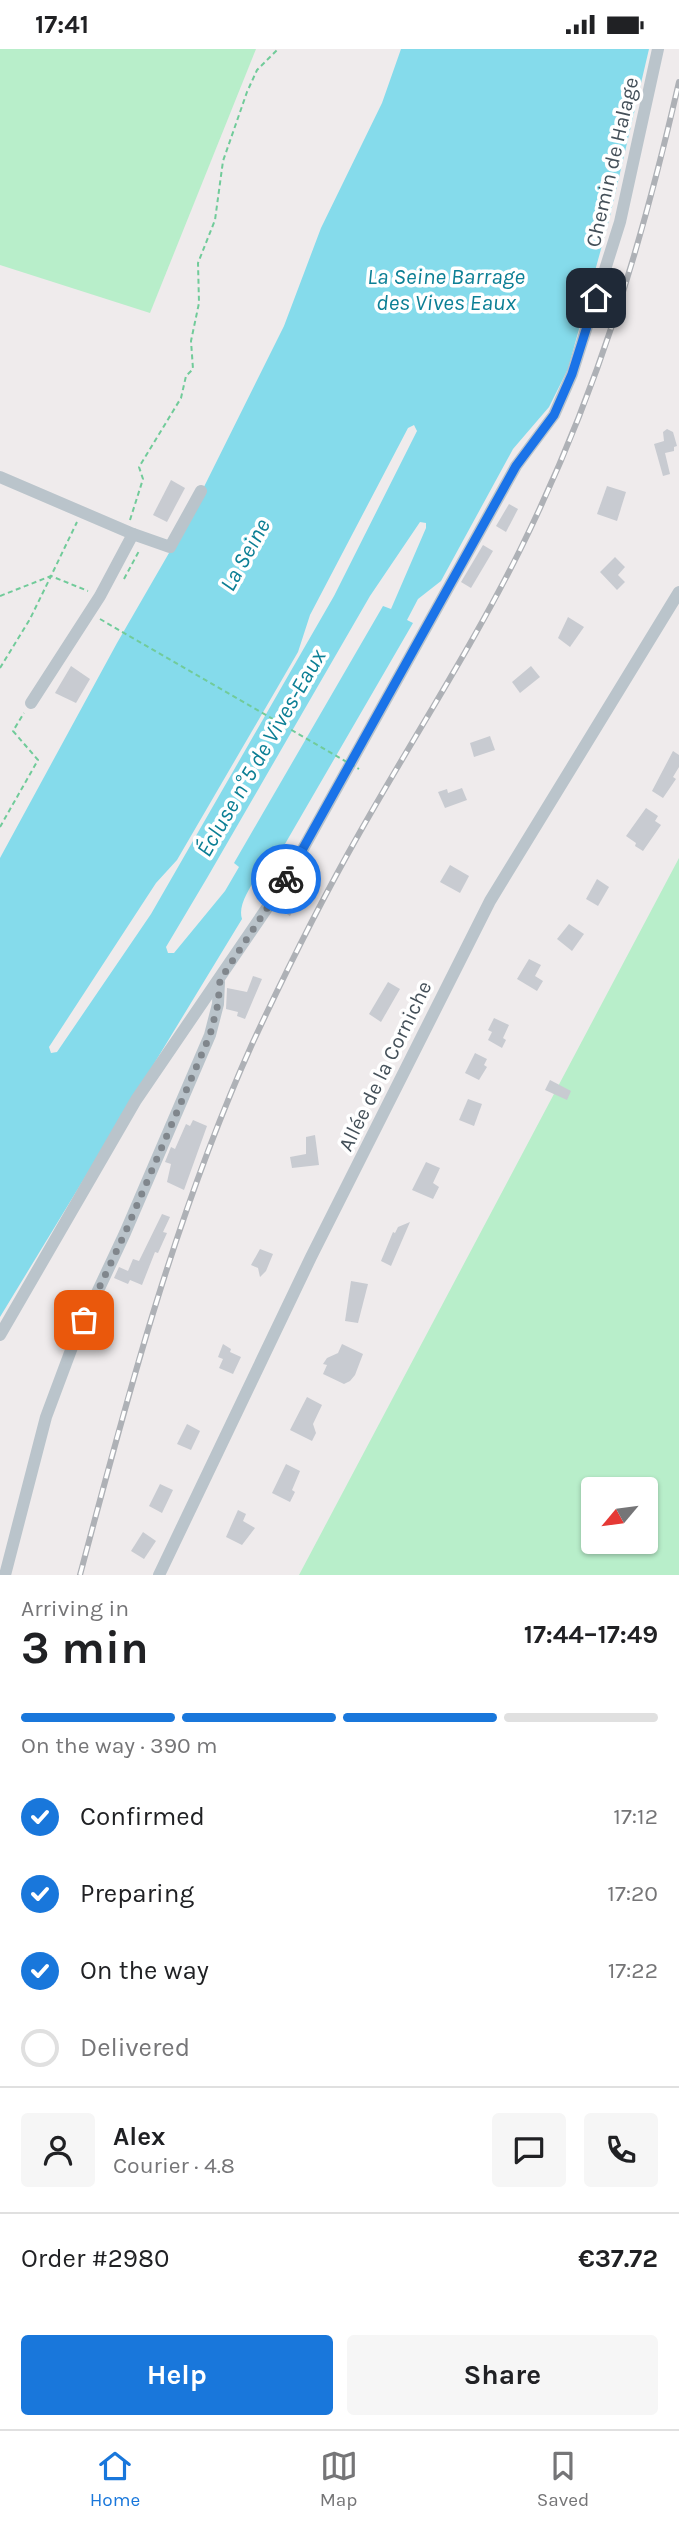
<!DOCTYPE html>
<html lang="en">
<head>
<meta charset="utf-8">
<style>
  body { margin:0; font-family:Karla,sans-serif; background:#f6f6f6; color:#202124; height:100vh; display:flex; flex-direction:column; font-size:26px; white-space:nowrap }
  * { box-sizing:border-box; margin:0 }
  p { font-size:23px; color:#757577 }
  .icon { flex:none; width:38px; height:38px; fill:none; stroke:currentColor; stroke-width:2; stroke-linecap:round; stroke-linejoin:round }
  .map { position:relative; height:1526px; overflow:hidden }
  .details { display:flex; flex-direction:column; background:#fff; flex:1 }
  .details>* { flex:none }
  .needle { width:46px; rotate:241deg }
  .tools { position:absolute; left:581px; top:1428px; display:grid; gap:14px }
  .tools a { display:grid; place-items:center; width:77px; height:77px; border-radius:7px; background:#fff; box-shadow:0 2px 5px #0004; font-size:35px }
  .pin { position:absolute; display:grid; place-items:center; width:60px; height:60px; color:#fff; margin:-30px; border-radius:14px; box-shadow:0 4px 10px #0006 }
  .courier { position:absolute; display:grid; place-items:center; width:70px; height:70px; margin:-35px; border:5px solid #1a73e8; border-radius:50%; background:#fff; color:#222; box-shadow:0 2px 9px #0007 }
  .overview em { font-style:normal; font-weight:700 }
  .overview div { display:flex; flex-direction:column-reverse }
  .overview { display:flex; align-items:center; justify-content:space-between; height:119px; padding:0 21px }
  h1 { font-size:46px; font-weight:700; line-height:52px }
  .bar { display:grid; grid-template-columns:repeat(4,1fr); gap:10px 7px; align-content:center; height:84px; padding:0 21px }
  .bar i { height:9px; border-radius:5px; background:#e0e0e0 }
  .bar .current { background:#1977db }
  .bar p { grid-column:span 4 }
  .line { display:flex; align-items:center; gap:18px; padding:0 21px; border-top:2px solid #e0e0e0 }
  .line div { flex:1 }
  .round { display:grid; place-items:center; flex:none; width:74px; height:74px; border-radius:7px; background:#f6f6f6 }
  ol { padding:0 21px; list-style:none }
  li { display:flex; align-items:center; gap:21px; height:77px }
  li p { margin-inline-start:auto }
  li .icon { padding:7px; border-radius:50%; background:#1977db; color:#fff; stroke-width:4 }
  li:last-child { color:#757577 }
  li i { width:38px; height:38px; border:4px solid #e0e0e0; border-radius:50% }
  .button { display:flex; gap:14px; margin-top:auto; padding:14px 21px }
  .button a { flex:1; height:80px; border-radius:7px; background:#1977db; color:#fff; font-size:28px; font-weight:700; line-height:80px; text-align:center }
  .button a+a { background:#f6f6f6; color:#202124 }
  .status { display:flex; justify-content:space-between; align-items:center; height:49px; padding:0 35px; background:#fff; direction:ltr }
  .status svg { height:19px; fill:currentColor }
  .tabs { display:flex; justify-content:space-around; align-items:center; height:98px; border-top:2px solid #e0e0e0; background:#fff; font-size:19px; color:#757577 }
  .tabs a { display:grid; justify-items:center; gap:4px }
  .tabs .current { color:#1977db }
  .map>svg:first-child { display:block }
</style>
</head>
<body>
<div class="status"><b>17:41</b><svg viewBox="0 0 49 12"><path d="M0 12V9h3v3zM5 12V6h3v6zM10 12V3h3v9zM15 12V0h3v12zM26 1h20v11H26zM47 4h2v5h-2z"/></svg></div>
<div class="map">
<svg width="679" height="1526" viewBox="0 0 679 1526">
  <rect width="100%" height="100%" fill="#efebec"/>
  <g fill="#b8eeca" fill-rule="evenodd">
    <polygon points="0,0 256,0 150,264 0,216"/>
    <path d="M679,809v717h-380zM593,1440h53v53h-53z"/>
  </g>
  <path fill="#85dbeb" fill-rule="evenodd" d="M401,0h248l-40,171 -41,149 -19,38 -36,42 -72,132 -23,18 -11,21 6,3 -146,252 -7,-4c-7,13 -23,33 -18,48l-242,398v-459l117,-215 67,-116 100,-201 37,-98 61,-125zM414,376l3,6 -83,165 -183,318 -94,138 -6,1 -2,-6 107,-164 21,-23 121,-208 12,-37 98,-187zM420,473l6,1v5l-35,81 -8,-3 -149,257 5,4 -14,24 -51,62h-6l-2,-6 41,-69 163,-282z"/>
  <g fill="#c8cbd1">
    <polygon points="667,380 673,383 677,397 674,398 674,402 665,404 670,425 663,427 654,395 664,392 663,383"/>
    <polygon points="171,431 185,439 167,473 153,466"/>
    <polygon points="607,437 626,443 617,472 597,465"/>
    <polygon points="509,455 518,460 506,483 496,477"/>
    <polygon points="483,496 493,502 471,539 461,533"/>
    <polygon points="615,508 625,518 618,526 625,533 617,541 600,523"/>
    <polygon points="568,568 584,578 570,598 558,589"/>
    <polygon points="71,617 90,630 76,654 55,644"/>
    <polygon points="531,617 540,628 520,644 512,633"/>
    <polygon points="490,687 495,701 474,708 470,694"/>
    <polygon points="673,702 679,706 679,718 673,728 676,730 663,749 652,742"/>
    <polygon points="462,739 467,751 445,759 438,743 447,740 448,744"/>
    <polygon points="646,759 658,767 655,772 661,776 643,802 635,797 636,794 626,787"/>
    <polygon points="450,816 469,827 460,844 440,833"/>
    <polygon points="305,830 313,834 298,859 295,857 290,867 280,861 291,842 297,845"/>
    <polygon points="597,830 609,838 598,857 586,850"/>
    <polygon points="569,875 584,885 572,902 557,890"/>
    <polygon points="529,910 541,916 535,927 543,932 537,942 517,930"/>
    <polygon points="253,927 262,930 245,970 237,967 238,963 226,960 227,939 247,943"/>
    <polygon points="388,933 400,940 381,973 369,965"/>
    <polygon points="494,969 509,976 503,989 506,991 502,999 488,991 492,983 488,981"/>
    <polygon points="475,1004 487,1010 484,1016 487,1018 479,1031 465,1024"/>
    <polygon points="550,1031 571,1042 567,1051 545,1041"/>
    <polygon points="468,1050 482,1055 474,1077 459,1071"/>
    <polygon points="193,1071 207,1077 184,1141 167,1133 171,1115 165,1113 171,1098 175,1100 186,1075 190,1077"/>
    <polygon points="315,1086 319,1116 292,1119 290,1108 306,1105 306,1088"/>
    <polygon points="426,1113 440,1119 433,1134 439,1138 433,1150 412,1141"/>
    <polygon points="162,1165 170,1168 163,1183 167,1184 158,1204 155,1203 142,1236 130,1231 128,1235 114,1229 119,1218 128,1222 133,1210 139,1212"/>
    <polygon points="410,1173 391,1217 381,1212 393,1183 395,1184 398,1178"/>
    <polygon points="260,1200 273,1205 266,1222 260,1228 258,1219 251,1216"/>
    <polygon points="351,1232 368,1235 358,1274 345,1272"/>
    <polygon points="223,1295 231,1300 230,1303 241,1308 233,1325 219,1319 223,1310 218,1308"/>
    <polygon points="342,1295 363,1305 355,1326 350,1332 344,1335 323,1325 327,1316 323,1315 327,1309 338,1304"/>
    <polygon points="307,1348 322,1356 313,1375 316,1384 312,1392 290,1381"/>
    <polygon points="187,1375 200,1382 191,1401 177,1395"/>
    <polygon points="286,1415 300,1422 292,1441 295,1443 290,1453 272,1444"/>
    <polygon points="160,1435 173,1441 162,1464 149,1457"/>
    <polygon points="238,1461 246,1465 243,1472 255,1479 242,1496 226,1488"/>
    <polygon points="143,1483 156,1492 144,1510 131,1502"/>
  </g>
  <g fill="none" stroke-linecap="round" stroke-linejoin="round">
    <g stroke="#71cb9a" stroke-width="2" stroke-dasharray="5 3.5" stroke-linecap="butt">
      <polyline points="130,471 143,430 139,418 181,349 186,327 193,320 191,292 199,254 198,214 215,171 223,112 247,43 257,21 278,0"/>
      <polyline points="124,530 139,502"/>
      <polyline points="0,547 51,527 77,473"/>
      <polyline points="0,619 30,570 51,527 88,542"/>
      <polyline points="0,778 38,711 13,682 24,664"/>
    </g>
    <g stroke="#bac4cb" stroke-width="12">
      <polyline points="0,428 133,485 170,498 201,442"/>
      <polyline points="31,654 100,547 133,485"/>
      <polyline points="0,1286 136,1051 284,834 516,417 554,366 572,325 620,173 658,0"/>
      <polyline points="5,1526 46,1368 74,1293 125,1184 210,986 218,955 219,933"/>
      <polyline points="159,1526 311,1208 490,852 679,543"/>
    </g>
    <g stroke="#aeb1b6" stroke-width="6">
      <path id="rail" d="M80,1526c48,-181 96,-362 173,-533 33,-71 68,-141 107,-210 53,-94 112,-185 160,-282 76,-154 121,-302 159,-468"/>
    </g>
    <use href="#rail" stroke="#fff" stroke-width="3.5" stroke-dasharray="10" stroke-linecap="butt"/>
    <polyline stroke="#71cb9a" stroke-width="2" stroke-dasharray="5 3.5" stroke-linecap="butt" points="100,570 359,720"/>
  </g>
  <g fill="none" stroke-linecap="round" stroke-linejoin="round">
    <polyline stroke="#80868c" stroke-width="7" stroke-dasharray="0 12.6" points="84,1271 125,1184 210,986 218,955 220,931 286,830"/>
    <polyline stroke="#1a73e8" stroke-width="9" points="286,830 516,417 554,366 572,325 596,249"/>
  </g>
  <g text-anchor="middle" dominant-baseline="central" stroke-width="7" stroke-linejoin="round" paint-order="stroke">
    <g font-size="21" fill="#445059" stroke="#fff">
      <text transform="translate(612 113) rotate(-77)">Chemin de Halage</text>
      <text transform="translate(385 1017) rotate(-64)">Allée de la Corniche</text>
    </g>
    <g font-size="23" font-style="italic" fill="#0c7f95" stroke="#fff">
      <text x="446" y="227">La Seine Barrage<tspan x="446" dy="26">des Vives Eaux</tspan></text>
      <text transform="translate(245 506) rotate(-61)">La Seine</text>
      <text transform="translate(261 704) rotate(-60)">Écluse n°5 de Vives-Eaux</text>
    </g>
  </g>
</svg>
<div class="tools">
<a><svg class="needle" viewBox="-14 -14 28 28"><path d="M0-13l5 13h-10z" fill="#e53935"/><path d="M0 13l5-13h-10z" fill="#757577"/></svg></a>
</div>
<div class="pin" style="left:84px;top:1271px;background:#ea580c"><svg class="icon" aria-label="bag" viewBox="0 0 24 24"><path d="M5 8h14l-1 12H6zM9 8a3 3 0 0 1 6 0"/></svg></div>
<div class="pin" style="left:596px;top:249px;background:#1f2937"><svg class="icon" aria-label="home" viewBox="0 0 24 24"><path d="M3 11l9-7 9 7M6 9v11h12V9"/></svg></div>
<div class="courier" style="left:286px;top:830px"><svg class="icon" aria-label="bike" viewBox="0 0 24 24"><circle cx="6" cy="16" r="4"/><circle cx="18" cy="16" r="4"/><path d="M6 16l4-8h5l3 8M10 8l3 8H6M13 5h3"/></svg></div>
</div>
<section class="details">
<div class="overview"><div><h1>3 min</h1><p>Arriving in</p></div><em>17:44–17:49</em></div>
<div class="bar"><i class="current"></i><i class="current"></i><i class="current"></i><i></i><p>On the way · 390 m</p></div>
<ol>
<li><svg class="icon" aria-label="check" viewBox="0 0 24 24"><path d="M5 12l5 5 9-10"/></svg>Confirmed<p>17:12</p></li>
<li><svg class="icon" aria-label="check" viewBox="0 0 24 24"><path d="M5 12l5 5 9-10"/></svg>Preparing<p>17:20</p></li>
<li><svg class="icon" aria-label="check" viewBox="0 0 24 24"><path d="M5 12l5 5 9-10"/></svg>On the way<p>17:22</p></li>
<li><i></i>Delivered</li>
</ol>
<div class="line" style="height:126px"><a class="round"><svg class="icon" aria-label="person" viewBox="0 0 24 24"><circle cx="12" cy="8" r="4"/><path d="M4 21q1-7 8-7t8 7"/></svg></a><div><b>Alex</b><p>Courier · 4.8</p></div><a class="round"><svg class="icon" aria-label="chat" viewBox="0 0 24 24"><path d="M4 5h16v11H9l-5 4z"/></svg></a><a class="round"><svg class="icon" aria-label="phone" viewBox="0 0 24 24"><path d="M5 4h4l2 5-3 2q2 4 5 5l2-3 5 2v4C11 20 4 13 5 4z"/></svg></a></div>
<div class="line" style="height:91px"><div>Order #2980</div><b>€37.72</b></div>
<div class="button"><a>Help</a><a>Share</a></div>
</section>
<nav class="tabs">
<a class="current"><svg class="icon" aria-label="home" viewBox="0 0 24 24"><path d="M3 11l9-7 9 7M6 9v11h12V9"/></svg>Home</a>
<a><svg class="icon" aria-label="map" viewBox="0 0 24 24"><path d="M3 6l6-2 6 2 6-2v14l-6 2-6-2-6 2zM9 4v14M15 6v14"/></svg>Map</a>
<a><svg class="icon" aria-label="saved" viewBox="0 0 24 24"><path d="M7 4h10v16l-5-4-5 4z"/></svg>Saved</a>
</nav>
</body>
</html>
